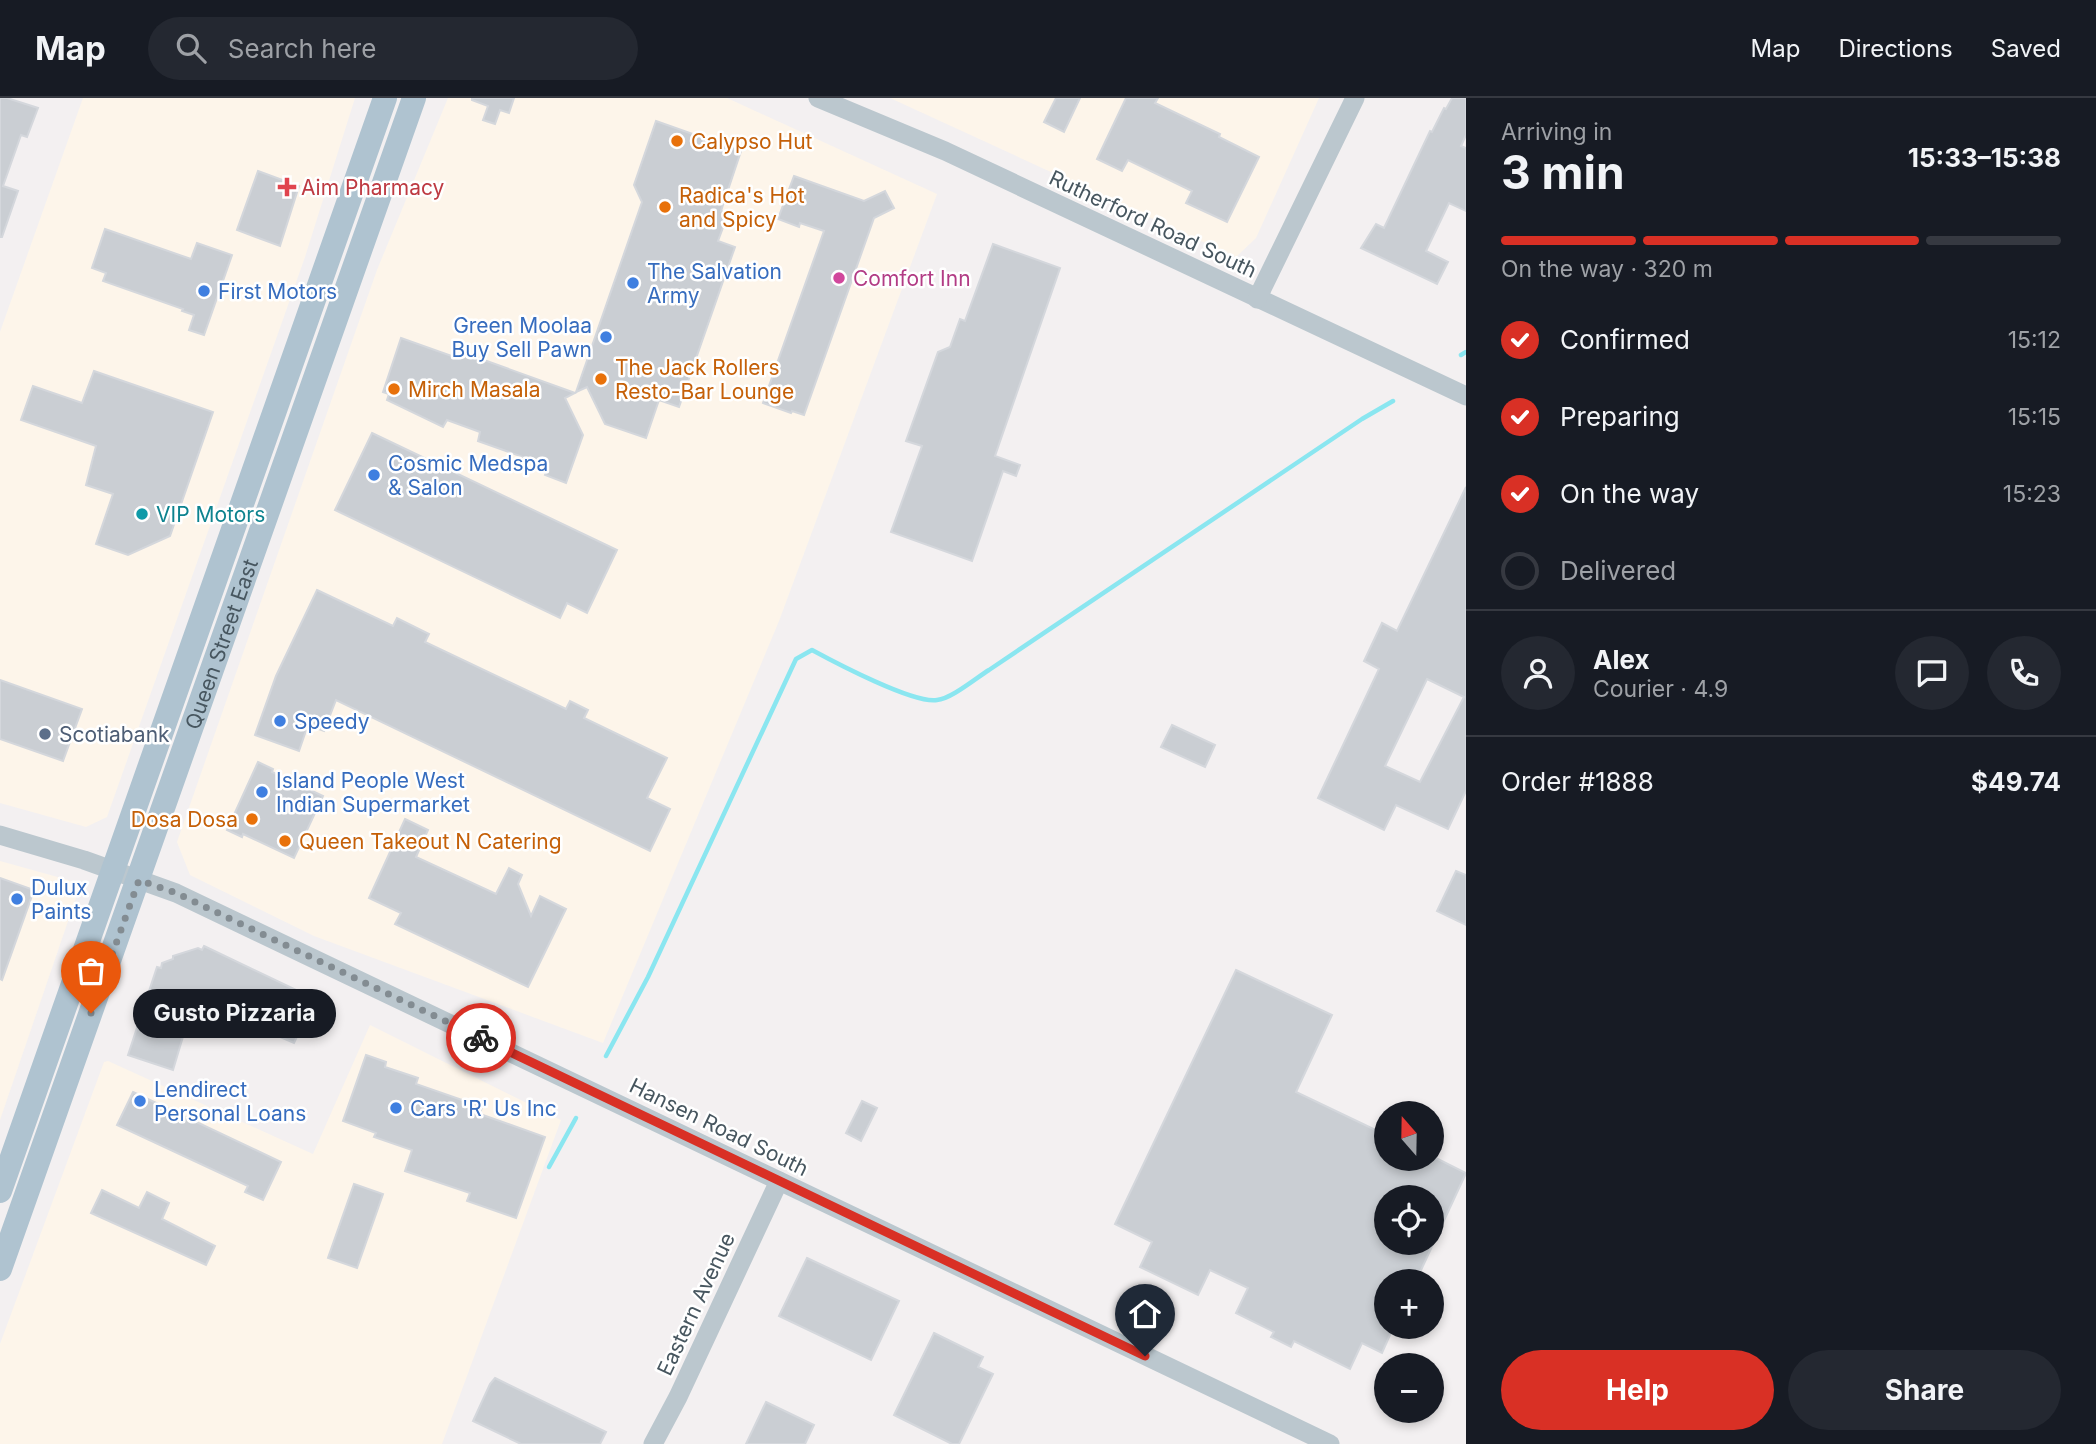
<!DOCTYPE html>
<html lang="en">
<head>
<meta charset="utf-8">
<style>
  body { margin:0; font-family:Inter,sans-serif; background:#242831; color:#f1f3f6; height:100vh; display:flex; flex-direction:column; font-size:26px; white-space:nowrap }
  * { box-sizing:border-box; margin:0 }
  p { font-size:23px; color:#9ea1a6 }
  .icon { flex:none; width:38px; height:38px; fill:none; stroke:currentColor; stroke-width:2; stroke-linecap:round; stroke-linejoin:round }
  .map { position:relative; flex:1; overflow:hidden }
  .side { display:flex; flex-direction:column; background:#171b24; width:630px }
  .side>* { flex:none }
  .needle { width:46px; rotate:340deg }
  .fabs { position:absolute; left:1374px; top:1003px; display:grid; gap:14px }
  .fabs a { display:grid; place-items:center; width:70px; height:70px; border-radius:50%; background:#171b24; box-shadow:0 4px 10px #0003; font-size:35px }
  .pin { position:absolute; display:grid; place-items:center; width:60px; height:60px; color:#fff; margin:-72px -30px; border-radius:50% 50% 50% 0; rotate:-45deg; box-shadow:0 0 7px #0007 }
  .pin .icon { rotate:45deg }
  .courier { position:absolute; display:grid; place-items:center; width:70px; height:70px; margin:-35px; border:5px solid #d93025; border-radius:50%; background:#fff; color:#222; box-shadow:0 2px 9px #0007 }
  .bubble { position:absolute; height:49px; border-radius:24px; background:#171b24; box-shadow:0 4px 10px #0003; font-size:23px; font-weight:700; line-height:49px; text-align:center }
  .headline em { font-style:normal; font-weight:700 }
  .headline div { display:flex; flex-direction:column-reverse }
  .headline { display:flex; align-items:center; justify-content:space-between; height:119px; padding:0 35px }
  h1 { font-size:46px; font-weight:700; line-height:52px }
  .bar { display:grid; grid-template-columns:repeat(4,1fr); gap:10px 7px; align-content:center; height:84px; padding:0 35px }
  .bar i { height:9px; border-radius:5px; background:#363941 }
  .bar .on { background:#d93025 }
  .bar p { grid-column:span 4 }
  .line { display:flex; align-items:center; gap:18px; padding:0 35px; border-top:2px solid #363941 }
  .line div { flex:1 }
  .round { display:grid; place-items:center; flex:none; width:74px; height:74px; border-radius:37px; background:#242831 }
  ol { padding:0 35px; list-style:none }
  li { display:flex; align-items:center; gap:21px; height:77px }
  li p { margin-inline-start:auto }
  li .icon { padding:7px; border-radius:50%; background:#d93025; color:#fff; stroke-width:4 }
  li:last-child { color:#9ea1a6 }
  li i { width:38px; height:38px; border:4px solid #363941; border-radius:50% }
  .action { display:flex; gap:14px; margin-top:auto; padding:14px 35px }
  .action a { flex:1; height:80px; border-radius:42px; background:#d93025; color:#fff; font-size:28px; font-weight:700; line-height:80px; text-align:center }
  .action a+a { background:#242831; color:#f1f3f6 }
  header { display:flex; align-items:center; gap:42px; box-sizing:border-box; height:98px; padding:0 35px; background:#171b24; border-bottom:2px solid #363941 }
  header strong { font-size:33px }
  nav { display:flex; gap:38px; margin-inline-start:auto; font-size:24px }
  .search { width:490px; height:63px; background:#242831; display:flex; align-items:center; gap:18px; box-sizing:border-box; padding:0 24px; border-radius:38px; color:#9ea1a6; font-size:26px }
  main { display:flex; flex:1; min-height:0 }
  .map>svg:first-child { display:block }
</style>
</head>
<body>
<header>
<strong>Map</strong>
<div class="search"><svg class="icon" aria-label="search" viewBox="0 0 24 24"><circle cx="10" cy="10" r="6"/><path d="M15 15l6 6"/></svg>Search here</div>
<nav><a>Map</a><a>Directions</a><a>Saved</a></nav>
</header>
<main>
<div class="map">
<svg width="1466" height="1346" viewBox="0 0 1466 1346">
  <rect width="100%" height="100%" fill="#f3f0f1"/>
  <g fill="#fdf5ea">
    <polygon points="83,0 355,0 305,159 107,719 86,729 0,705 0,234"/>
    <polygon points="448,0 727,0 937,96 779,523 603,945 314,838 190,777 177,744 377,172"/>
    <polygon points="890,0 1319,0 1256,140 1236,159"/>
    <polygon points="0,763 72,783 76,787 78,794 0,1022"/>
    <polygon points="370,927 561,1022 442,1346 0,1346 0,1246 104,964 108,963 313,1056"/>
  </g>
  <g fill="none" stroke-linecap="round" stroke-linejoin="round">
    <g stroke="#8ae6f0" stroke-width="4.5">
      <polyline points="1461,257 1466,254"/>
      <path d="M606,958l42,-79 148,-318 16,-9c24,13 102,54 125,50 14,-1 39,-22 52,-30l373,-251 31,-18"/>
      <polyline points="549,1069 576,1020"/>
    </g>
  </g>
  <g fill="#caced3" stroke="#d4d7dc" stroke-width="2" fill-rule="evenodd">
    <polygon points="0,0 7,0 38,10 27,39 21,37 3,88 18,93 2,139 0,139"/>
    <polygon points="472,0 514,0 509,15 500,12 495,26 483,22 488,8 472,2"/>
    <polygon points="1056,0 1080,0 1064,34 1044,24"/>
    <polygon points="1126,0 1158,0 1155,5 1220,36 1219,39 1259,59 1227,124 1186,105 1192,93 1128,62 1122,73 1097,61"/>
    <polygon points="1452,0 1466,0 1466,37 1461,48 1466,50 1466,113 1449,105 1426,153 1448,164 1437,186 1361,150 1376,126 1384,130 1430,33 1432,34 1444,10 1446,11"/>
    <polygon points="656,23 741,53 721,113 728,116 718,143 735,149 679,309 659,302 646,340 605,326 587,289 576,294 642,104 634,87"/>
    <polygon points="258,73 299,88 280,148 237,132"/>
    <polygon points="794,78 864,103 885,93 894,110 874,120 804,317 792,313 791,315 763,305 824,133 800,125 799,129 778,121"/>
    <polygon points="105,131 191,161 197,145 232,157 204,237 189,232 194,217 182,213 183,211 103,183 106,175 92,170"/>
    <polygon points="993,146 1060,170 995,358 1020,367 1016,378 1003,373 972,463 891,434 922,348 906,343 938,254 950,249 960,221 965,223"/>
    <polygon points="401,240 460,261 462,254 575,295 565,300 583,337 566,385 545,377 548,368 478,343 480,334 447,322 443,329 387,302 389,296 383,294"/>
    <polygon points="94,273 213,314 170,438 128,457 96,446 113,396 86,387 96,348 21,322 33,288 82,305"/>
    <polygon points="372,335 617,452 587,515 567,505 560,520 335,412"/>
    <path d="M1466,389v304l-18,38 -52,-24 -12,25 -66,-32 61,-129 -15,-8 18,-38 15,8zM1427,581l37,18 -44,85 -35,-16z"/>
    <polygon points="317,492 393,528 397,520 429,536 425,544 566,611 570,603 588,612 584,620 667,660 647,700 670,711 650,753 336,602 324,633 308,627 299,653 255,637 276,578"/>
    <polygon points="0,582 82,611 63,663 0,641"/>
    <polygon points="1172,627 1215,647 1205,669 1161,649"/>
    <polygon points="258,664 273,671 272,674 323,698 294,760 243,736 242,739 227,732"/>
    <polygon points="405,721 428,732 416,759 496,796 509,770 522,777 518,786 531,818 540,798 566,811 528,889 395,826 401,815 369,800"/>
    <polygon points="1456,773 1466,777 1466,827 1437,813"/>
    <polygon points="0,780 34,792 2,882 0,881"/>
    <polygon points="204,848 315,901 294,945 194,902 173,972 128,957 157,869 161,870 162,865 173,861 173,858 198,850 202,852"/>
    <path d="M1236,872l96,45 -36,77 90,43v23h50l30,15 -50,108h-30v45h8l-12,27 -20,-10 -12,26 -56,-28 -3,6 -20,-10 3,-5 -38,-19 12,-25 -38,-18 -12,25 -58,-28 12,-25 -37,-18zM1386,1099h46v45h-46z"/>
    <polygon points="366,957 386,964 385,969 418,980 416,986 482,1009 480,1016 545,1039 516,1120 467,1103 470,1095 405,1073 412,1052 374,1039 376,1035 343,1023"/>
    <polygon points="133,994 281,1064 263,1102 245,1094 248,1088 117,1027"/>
    <polygon points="862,1003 877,1010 861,1043 846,1035"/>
    <polygon points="354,1086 383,1096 357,1170 328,1160"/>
    <polygon points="102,1092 139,1110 147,1094 169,1105 162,1121 215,1148 206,1167 91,1115"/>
    <polygon points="807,1160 899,1203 871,1262 779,1218"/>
    <polygon points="934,1235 983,1259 978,1269 993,1276 959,1346 952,1346 894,1317"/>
    <polygon points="495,1280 606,1334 600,1346 521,1346 473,1323 490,1286"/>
    <polygon points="766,1304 814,1327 805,1346 746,1346"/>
  </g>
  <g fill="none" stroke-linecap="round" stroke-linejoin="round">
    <g stroke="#bbc7ce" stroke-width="19">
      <polyline points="818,0 945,53 1466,298"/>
      <polyline points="1257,201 1355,0"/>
      <polyline points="0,737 84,762 176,795 1330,1346"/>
      <polyline points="653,1346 678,1299 779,1083"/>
    </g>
    <g stroke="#afc3d0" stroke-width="24">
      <polyline points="0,1093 385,0"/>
      <path id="s1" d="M0,1171l414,-1171"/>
    </g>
  </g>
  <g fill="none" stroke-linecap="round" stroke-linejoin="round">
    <polyline stroke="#838c92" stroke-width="7" stroke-dasharray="0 12.6" points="91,915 139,782 176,795 481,940"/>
    <polyline stroke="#d93025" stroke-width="9" points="481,940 1145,1258"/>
  </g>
  <g fill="#e8710a" stroke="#fff" stroke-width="2.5">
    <circle cx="677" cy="43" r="7"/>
    <circle cx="665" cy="109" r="7"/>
    <circle cx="601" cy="281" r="7"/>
    <circle cx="394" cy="291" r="7"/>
    <circle cx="252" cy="721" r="7"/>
    <circle cx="285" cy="743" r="7"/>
  </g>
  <path fill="#e0444e" stroke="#fff" stroke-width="2.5" d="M283.5 78.5h7v7h7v7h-7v7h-7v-7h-7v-7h7z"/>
  <circle fill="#d1479c" stroke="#fff" stroke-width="2.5" cx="839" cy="180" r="7"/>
  <g fill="#3f7fe0" stroke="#fff" stroke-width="2.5">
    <circle cx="633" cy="185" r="7"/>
    <circle cx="204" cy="193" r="7"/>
    <circle cx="606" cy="239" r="7"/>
    <circle cx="374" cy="377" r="7"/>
    <circle cx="280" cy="623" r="7"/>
    <circle cx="262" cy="694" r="7"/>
    <circle cx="17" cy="801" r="7"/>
    <circle cx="140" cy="1003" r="7"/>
    <circle cx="396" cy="1010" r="7"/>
  </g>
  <circle fill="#0f9aa8" stroke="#fff" stroke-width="2.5" cx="142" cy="416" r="7"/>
  <circle fill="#5c6f8a" stroke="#fff" stroke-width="2.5" cx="45" cy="636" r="7"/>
  <g text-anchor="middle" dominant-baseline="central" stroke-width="5" stroke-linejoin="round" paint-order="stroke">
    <g font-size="21" fill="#c56008" stroke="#fff" text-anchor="start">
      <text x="691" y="43">Calypso Hut</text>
      <text x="679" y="97">Radica's Hot<tspan x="679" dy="24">and Spicy</tspan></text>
      <text x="615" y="269">The Jack Rollers<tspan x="615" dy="24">Resto-Bar Lounge</tspan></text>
      <text x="408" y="291">Mirch Masala</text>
      <text x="238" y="721" text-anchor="end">Dosa Dosa</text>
      <text x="299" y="743">Queen Takeout N Catering</text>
    </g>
    <g font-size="21" fill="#be3a42" stroke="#fff" text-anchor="start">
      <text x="301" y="89">Aim Pharmacy</text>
    </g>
    <g font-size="21" fill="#47565f" stroke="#fff">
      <text transform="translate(1153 126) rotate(25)">Rutherford Road South</text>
      <text stroke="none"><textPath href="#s1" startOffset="663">Queen Street East</textPath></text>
      <text transform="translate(719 1029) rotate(26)">Hansen Road South</text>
      <text transform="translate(696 1206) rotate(-65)">Eastern Avenue</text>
    </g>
    <g font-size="21" fill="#366cbe" stroke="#fff" text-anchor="start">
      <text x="647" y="173">The Salvation<tspan x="647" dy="24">Army</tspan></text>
      <text x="218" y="193">First Motors</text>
      <text x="592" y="227" text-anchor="end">Green Moolaa<tspan x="592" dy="24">Buy Sell Pawn</tspan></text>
      <text x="388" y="365">Cosmic Medspa<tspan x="388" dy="24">&amp; Salon</tspan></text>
      <text x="294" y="623">Speedy</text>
      <text x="276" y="682">Island People West<tspan x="276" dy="24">Indian Supermarket</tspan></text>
      <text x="31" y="789">Dulux<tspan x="31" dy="24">Paints</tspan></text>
      <text x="154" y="991">Lendirect<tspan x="154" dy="24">Personal Loans</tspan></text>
      <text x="410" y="1010">Cars 'R' Us Inc</text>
    </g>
    <g font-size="21" fill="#b23c85" stroke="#fff" text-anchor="start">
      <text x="853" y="180">Comfort Inn</text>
    </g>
    <g font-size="21" fill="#0d838f" stroke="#fff" text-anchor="start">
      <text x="156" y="416">VIP Motors</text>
    </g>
    <g font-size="21" fill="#4e5e75" stroke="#fff" text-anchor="start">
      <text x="59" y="636">Scotiabank</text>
    </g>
  </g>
</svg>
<div class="fabs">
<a><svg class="needle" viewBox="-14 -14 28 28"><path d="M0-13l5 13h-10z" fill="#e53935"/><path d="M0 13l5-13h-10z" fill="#9ea1a6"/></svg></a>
<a><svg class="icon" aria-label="locate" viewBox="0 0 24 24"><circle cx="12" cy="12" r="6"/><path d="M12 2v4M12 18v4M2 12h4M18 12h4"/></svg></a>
<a>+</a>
<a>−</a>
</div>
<div class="pin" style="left:91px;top:915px;background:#ea580c"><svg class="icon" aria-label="bag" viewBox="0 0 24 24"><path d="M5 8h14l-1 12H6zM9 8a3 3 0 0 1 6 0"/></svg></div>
<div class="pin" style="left:1145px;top:1258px;background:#1f2937"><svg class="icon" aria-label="home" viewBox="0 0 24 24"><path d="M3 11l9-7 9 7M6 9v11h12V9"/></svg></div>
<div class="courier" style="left:481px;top:940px"><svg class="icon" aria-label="bike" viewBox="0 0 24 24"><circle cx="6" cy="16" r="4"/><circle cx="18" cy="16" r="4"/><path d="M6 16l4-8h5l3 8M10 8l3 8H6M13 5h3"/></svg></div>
<div class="bubble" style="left:133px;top:891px;width:203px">Gusto Pizzaria</div>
</div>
<section class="side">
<div class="headline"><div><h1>3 min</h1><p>Arriving in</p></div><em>15:33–15:38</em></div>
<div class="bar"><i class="on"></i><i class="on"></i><i class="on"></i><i></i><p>On the way · 320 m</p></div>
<ol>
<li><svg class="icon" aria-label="check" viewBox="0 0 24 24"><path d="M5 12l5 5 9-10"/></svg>Confirmed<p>15:12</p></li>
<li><svg class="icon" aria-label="check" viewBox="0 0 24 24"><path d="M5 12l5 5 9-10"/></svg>Preparing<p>15:15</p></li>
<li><svg class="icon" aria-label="check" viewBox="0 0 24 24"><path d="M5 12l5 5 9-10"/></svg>On the way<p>15:23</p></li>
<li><i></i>Delivered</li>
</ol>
<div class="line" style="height:126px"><a class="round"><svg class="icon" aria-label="person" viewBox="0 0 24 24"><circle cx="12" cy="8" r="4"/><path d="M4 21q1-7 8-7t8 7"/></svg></a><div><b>Alex</b><p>Courier · 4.9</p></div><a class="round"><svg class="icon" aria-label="chat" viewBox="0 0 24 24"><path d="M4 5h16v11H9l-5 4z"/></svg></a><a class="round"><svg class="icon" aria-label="phone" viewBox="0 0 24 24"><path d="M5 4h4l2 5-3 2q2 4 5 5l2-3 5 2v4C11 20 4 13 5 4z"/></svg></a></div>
<div class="line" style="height:91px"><div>Order #1888</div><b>$49.74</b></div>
<div class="action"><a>Help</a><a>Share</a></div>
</section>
</main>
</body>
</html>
